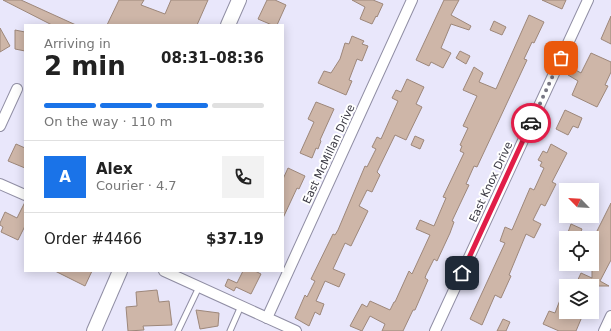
<!DOCTYPE html>
<html lang="en">
<head>
<meta charset="utf-8">
<style>
  body { margin:0; font-family:"DejaVu Sans",sans-serif; background:#f2f2f2; color:#222; height:100vh; display:flex; flex-direction:column; font-size:15px; white-space:nowrap }
  * { box-sizing:border-box; margin:0 }
  p { font-size:13px; color:#767676 }
  .icon { flex:none; width:22px; height:22px; fill:none; stroke:currentColor; stroke-width:2; stroke-linecap:round; stroke-linejoin:round }
  .map { position:relative; flex:1; overflow:hidden }
  .panel { position:absolute; left:24px; top:24px; width:260px; height:248px; display:flex; flex-direction:column; background:#fff; border-radius:0px; box-shadow:0 2px 10px #0003 }
  .panel>* { flex:none }
  .needle { width:26px; rotate:295deg }
  .fabs { position:absolute; left:559px; top:183px; display:grid; gap:8px }
  .fabs a { display:grid; place-items:center; width:40px; height:40px; border-radius:0px; background:#fff; box-shadow:0 2px 10px #0003; font-size:20px }
  .pin { position:absolute; display:grid; place-items:center; width:34px; height:34px; color:#fff; margin:-17px; border-radius:8px; box-shadow:0 2px 6px #0006 }
  .courier { position:absolute; display:grid; place-items:center; width:40px; height:40px; margin:-20px; border:3px solid #e11d48; border-radius:50%; background:#fff; color:#222; box-shadow:0 1px 5px #0007 }
  .summary em { font-style:normal; font-weight:800 }
  .summary div { display:flex; flex-direction:column-reverse }
  .summary { display:flex; align-items:center; justify-content:space-between; height:68px; padding:0 20px }
  h1 { font-size:26px; font-weight:800; line-height:30px }
  .bar { display:grid; grid-template-columns:repeat(4,1fr); gap:6px 4px; align-content:center; height:48px; padding:0 20px }
  .bar i { height:5px; border-radius:3px; background:#e0e0e0 }
  .bar .current { background:#1a73e8 }
  .bar p { grid-column:span 4 }
  .line { display:flex; align-items:center; gap:10px; padding:0 20px; border-top:1px solid #e0e0e0 }
  .line div { flex:1 }
  .round { display:grid; place-items:center; flex:none; width:42px; height:42px; border-radius:0px; background:#f2f2f2 }
  .map>svg:first-child { display:block }
</style>
</head>
<body>
<div class="map">
<svg width="611" height="331" viewBox="0 0 611 331">
  <rect width="100%" height="100%" fill="#e9e7fb"/>
  <g fill="#ceb6a8" stroke="#9d877a">
    <polygon points="3,0 21,0 76,25 52,25"/>
    <polygon points="119,0 144,0 141,5 165,14 171,0 208,0 197,25 107,25"/>
    <polygon points="267,0 275,0 286,5 277,25 272,25 258,19"/>
    <polygon points="352,0 373,0 383,4 377,17 376,16 372,24 360,19 365,7"/>
    <polygon points="444,0 459,0 451,15 471,26 469,30 451,24 441,48 451,53 443,68 431,62 429,66 416,60"/>
    <polygon points="542,0 566,0 562,9"/>
    <polygon points="529,15 544,22 534,43 532,42 524,59 527,60 500,118 477,167 474,166 466,184 469,185 452,221 454,222 450,233 437,261 434,259 426,275 425,278 428,280 415,310 413,310 403,331 382,331 385,324 370,316 362,331 350,326 362,304 367,307 370,301 390,310 394,302 395,302 409,271 412,274 430,235 416,229 420,220 434,226 446,198 443,197 464,153 460,151 462,146 460,145 468,128 463,126 477,96 463,90 474,67 483,73 479,82 496,89"/>
    <polygon points="611,16 611,44 601,39"/>
    <polygon points="494,21 506,27 502,35 490,30"/>
    <polygon points="0,28 10,46 0,52"/>
    <polygon points="15,30 25,32 25,51 15,49"/>
    <polygon points="352,36 364,41 362,44 368,46 362,61 357,59 349,80 352,81 346,95 318,83 324,71 331,73 340,59 345,43 349,44"/>
    <polygon points="460,51 470,56 466,64 456,58"/>
    <polygon points="591,53 611,62 611,72 605,85 608,86 597,107 572,95 578,81 568,75 572,68 581,73"/>
    <polygon points="407,79 424,87 416,104 422,107 406,140 395,135 377,172 380,175 372,192 367,190 359,206 368,211 351,246 345,243 333,269 345,274 339,287 325,281 316,301 324,304 320,315 315,312 309,326 295,318 305,295 307,297 315,281 311,279 333,234 335,235 338,230 365,166 367,167 376,149 372,147 377,137 381,139 398,101 392,98 396,90 401,92"/>
    <polygon points="316,102 334,109 320,140 321,141 318,149 316,148 312,158 300,153 314,122 308,119"/>
    <polygon points="565,110 582,118 578,128 573,126 568,135 556,129"/>
    <polygon points="415,136 424,140 420,149 411,145"/>
    <polygon points="16,144 25,148 25,168 8,161"/>
    <polygon points="551,144 567,153 552,182 556,184 545,206 541,204 533,220 541,224 534,238 526,234 509,275 511,276 501,298 495,295 482,325 470,319 505,243 500,241 505,227 512,230 530,188 534,190 544,168 540,166 542,162 538,160 543,151 547,153"/>
    <polygon points="288,168 305,176 299,189 297,188 283,218 283,179"/>
    <polygon points="25,202 25,226 18,240 1,232 3,227 0,225 0,223 5,212 17,218"/>
    <polygon points="611,203 611,260 600,281 609,286 598,286 592,298 592,286 575,286 581,273 592,278 592,233 595,235"/>
    <polygon points="571,224 582,229 578,238 566,238"/>
    <polygon points="55,271 92,271 85,286"/>
    <polygon points="243,271 255,271 261,274 251,294 236,287 234,291 225,286 228,279 237,283"/>
    <polygon points="157,290 159,302 169,301 172,325 143,326 144,330 128,331 126,307 137,306 136,292"/>
    <polygon points="560,300 566,303 566,312 584,312 576,331 559,331 543,324 549,311 555,313"/>
    <polygon points="196,310 219,313 218,326 200,329"/>
    <polygon points="503,319 510,322 506,331 497,331"/>
  </g>
  <g fill="none" stroke-linecap="round" stroke-linejoin="round">
    <g stroke="#908ea4" stroke-width="7">
      <g id="lane">
        <polyline points="178,331 199,287"/>
        <polyline points="230,331 241,306"/>
      </g>
    </g>
    <g stroke="#908ea4" stroke-width="12">
      <g id="street">
        <polyline points="0,126 17,89"/>
        <polyline points="0,184 25,195"/>
        <polyline points="164,271 296,331"/>
        <polyline points="267,318 412,0"/>
        <polyline points="435,331 588,0"/>
        <polyline points="604,331 611,316"/>
      </g>
    </g>
    <g stroke="#908ea4" stroke-width="16">
      <g id="secondary">
        <polyline points="228,25 239,0"/>
        <polyline points="94,331 120,271"/>
      </g>
    </g>
    <use href="#lane" stroke="#fff" stroke-width="5"/>
    <use href="#street" stroke="#fff" stroke-width="10"/>
    <use href="#secondary" stroke="#fff" stroke-width="14"/>
  </g>
  <g fill="none" stroke-linecap="round" stroke-linejoin="round">
    <polyline stroke="#777683" stroke-width="4" stroke-dasharray="0 7.2" points="531,123 561,58"/>
    <polyline stroke="#e11d48" stroke-width="5" points="462,273 531,123"/>
  </g>
  <g text-anchor="middle" dominant-baseline="central" stroke-width="4" stroke-linejoin="round" paint-order="stroke">
    <g font-size="11" fill="#3a3943" stroke="#fff">
      <text transform="translate(329 154) rotate(-65)">East McMillan Drive</text>
      <text transform="translate(491 182) rotate(-65)">East Knox Drive</text>
    </g>
  </g>
</svg>
<div class="fabs">
<a><svg class="needle" viewBox="-14 -14 28 28"><path d="M0-13l5 13h-10z" fill="#e53935"/><path d="M0 13l5-13h-10z" fill="#767676"/></svg></a>
<a><svg class="icon" aria-label="locate" viewBox="0 0 24 24"><circle cx="12" cy="12" r="6"/><path d="M12 2v4M12 18v4M2 12h4M18 12h4"/></svg></a>
<a><svg class="icon" aria-label="layers" viewBox="0 0 24 24"><path d="M12 4l9 5-9 5-9-5zM3 14l9 5 9-5"/></svg></a>
</div>
<div class="pin" style="left:561px;top:58px;background:#ea580c"><svg class="icon" aria-label="bag" viewBox="0 0 24 24"><path d="M5 8h14l-1 12H6zM9 8a3 3 0 0 1 6 0"/></svg></div>
<div class="pin" style="left:462px;top:273px;background:#1f2937"><svg class="icon" aria-label="home" viewBox="0 0 24 24"><path d="M3 11l9-7 9 7M6 9v11h12V9"/></svg></div>
<div class="courier" style="left:531px;top:123px"><svg class="icon" aria-label="car" viewBox="0 0 24 24"><path d="M5 17H2v-5l4-1 3-4h7l3 4 3 1v5h-3M9 17h6M6 11h13"/><circle cx="7" cy="17" r="2"/><circle cx="17" cy="17" r="2"/></svg></div>
<section class="panel">
<div class="summary"><div><h1>2 min</h1><p>Arriving in</p></div><em>08:31–08:36</em></div>
<div class="bar"><i class="current"></i><i class="current"></i><i class="current"></i><i></i><p>On the way · 110 m</p></div>
<div class="line" style="height:72px"><b class="round" style="background:#1a73e8;color:#fff">A</b><div><b>Alex</b><p>Courier · 4.7</p></div><a class="round"><svg class="icon" aria-label="phone" viewBox="0 0 24 24"><path d="M5 4h4l2 5-3 2q2 4 5 5l2-3 5 2v4C11 20 4 13 5 4z"/></svg></a></div>
<div class="line" style="height:52px"><div>Order #4466</div><b>$37.19</b></div>
</section>
</div>
</body>
</html>
